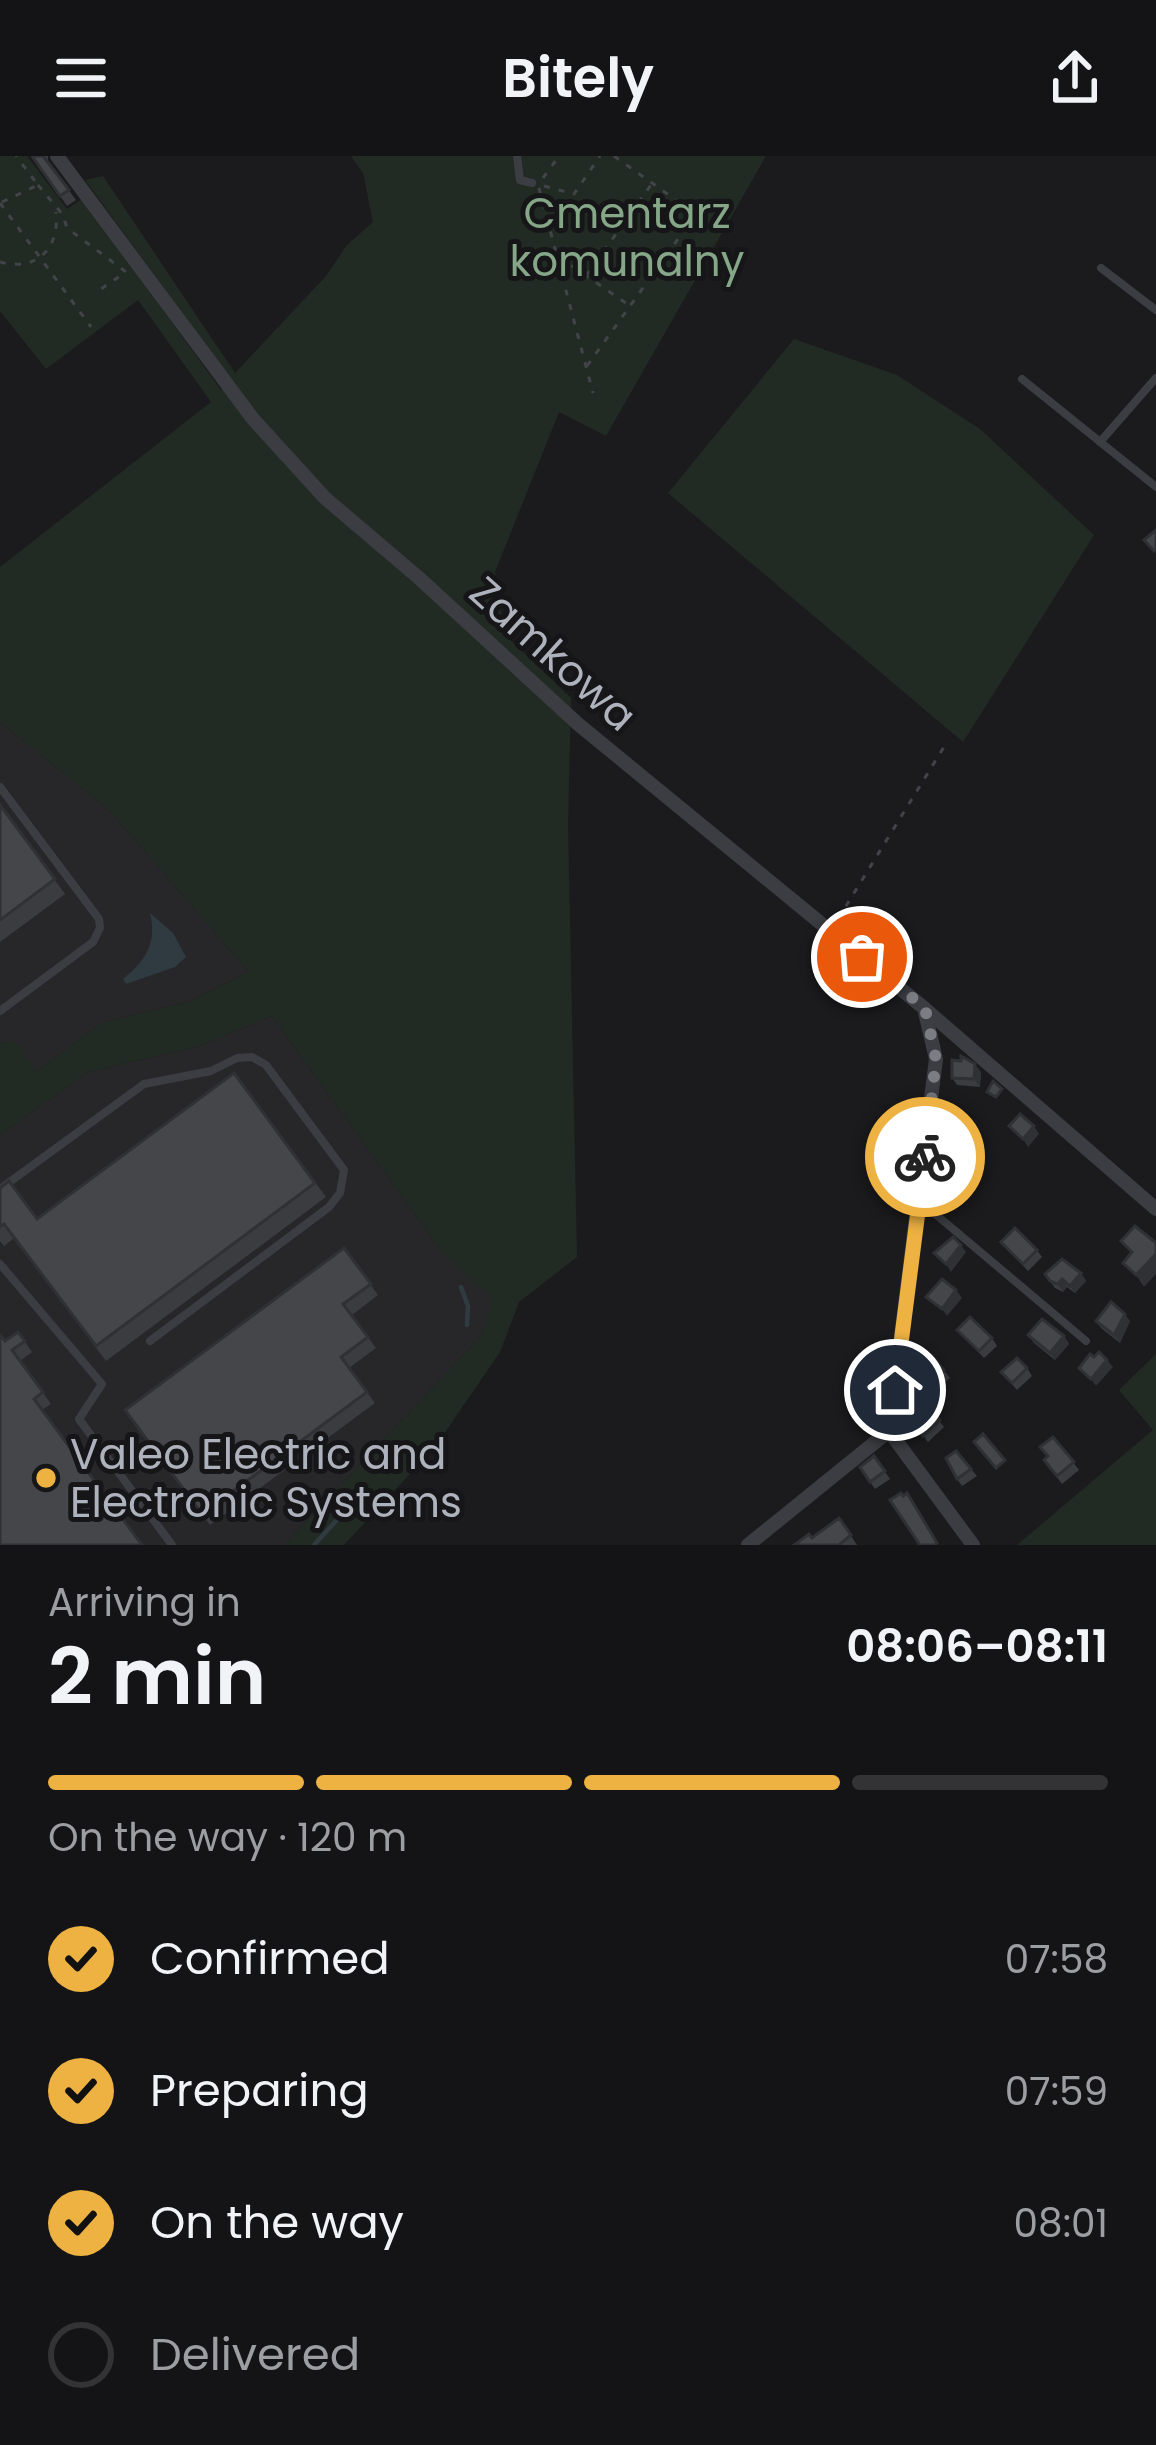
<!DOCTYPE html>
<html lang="en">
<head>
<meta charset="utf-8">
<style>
  body { margin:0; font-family:Poppins,sans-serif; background:#1d1d1f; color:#f1f3f6; height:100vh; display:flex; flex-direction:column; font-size:45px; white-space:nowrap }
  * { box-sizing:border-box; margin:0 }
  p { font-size:39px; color:#9d9ea1 }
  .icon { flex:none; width:66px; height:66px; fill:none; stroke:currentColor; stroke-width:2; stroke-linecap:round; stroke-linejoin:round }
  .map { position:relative; height:1389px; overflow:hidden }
  .details { display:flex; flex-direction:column; background:#141416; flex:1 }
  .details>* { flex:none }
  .pin { position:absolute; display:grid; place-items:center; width:102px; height:102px; color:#fff; margin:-51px; border:6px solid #fff; border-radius:50%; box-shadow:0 3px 12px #0007 }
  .courier { position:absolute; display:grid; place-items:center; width:120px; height:120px; margin:-60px; border:9px solid #edb242; border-radius:50%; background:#fff; color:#222; box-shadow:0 3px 15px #0007 }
  .headline em { font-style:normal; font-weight:600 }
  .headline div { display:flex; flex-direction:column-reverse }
  .headline { display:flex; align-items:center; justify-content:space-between; height:204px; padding:0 48px }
  h1 { font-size:78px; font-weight:600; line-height:90px }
  .bar { display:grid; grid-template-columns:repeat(4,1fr); gap:18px 12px; align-content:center; height:144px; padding:0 48px }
  .bar i { height:15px; border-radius:9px; background:#333335 }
  .bar .active { background:#edb242 }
  .bar p { grid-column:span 4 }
  ol { padding:0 48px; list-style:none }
  li { display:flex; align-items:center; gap:36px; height:132px }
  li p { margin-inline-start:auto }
  li .icon { padding:12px; border-radius:50%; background:#edb242; color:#111; stroke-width:4 }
  li:last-child { color:#9d9ea1 }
  li i { width:66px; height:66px; border:6px solid #333335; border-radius:50% }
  header { display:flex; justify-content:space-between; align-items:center; height:156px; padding:0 48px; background:#141416; font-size:54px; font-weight:600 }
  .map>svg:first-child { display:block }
</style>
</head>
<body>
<header><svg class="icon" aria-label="menu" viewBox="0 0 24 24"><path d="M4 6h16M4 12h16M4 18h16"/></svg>Bitely<svg class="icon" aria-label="share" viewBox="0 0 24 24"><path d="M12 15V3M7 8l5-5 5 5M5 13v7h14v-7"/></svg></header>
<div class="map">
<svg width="1156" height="1389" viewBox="0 0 1156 1389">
  <rect width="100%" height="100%" fill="#1b1b1d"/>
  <g fill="#27272a">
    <polygon points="0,566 109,654 249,816 190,845 101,867 36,916 15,886 0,887"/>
    <polygon points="272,860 441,1095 494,1144 480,1181 284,1389 0,1389 0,979 88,916 197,891"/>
  </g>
  <g fill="#222b23">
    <polygon points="0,0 27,0 67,53 82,43 221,234 230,222 85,24 103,20 235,217 326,120 347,89 373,66 363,17 351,0 766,0 606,280 559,256 495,416 504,478 571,542 568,669 577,1101 519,1146 500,1196 435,1291 344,1389 284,1389 480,1181 493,1144 441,1095 272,860 197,891 88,916 0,979 0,887 15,885 36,916 101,867 190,845 249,816 109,654 0,566 0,411 211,246 138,144 46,213 0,155"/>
    <polygon points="794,183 897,219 980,273 1094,379 963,586 668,337"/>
    <polygon points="1156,1198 1156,1389 1017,1389 1153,1274 1119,1234"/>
  </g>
  <path fill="#303a41" d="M150,757l23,20 13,24 -11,10 -49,17 -3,-5c23,-19 34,-35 27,-66z"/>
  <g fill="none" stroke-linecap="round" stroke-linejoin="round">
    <g stroke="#303a41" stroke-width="4.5">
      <polyline points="461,1131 468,1150 467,1169"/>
      <polyline points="314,1389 365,1333"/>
    </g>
    <g stroke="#424449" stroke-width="3" stroke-dasharray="6 9" stroke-linecap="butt">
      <polyline points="614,0 718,74"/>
      <polyline points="543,22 559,0"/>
      <polyline points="38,29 63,59 67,72 126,116 95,137"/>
      <polyline points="544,30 574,38 600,0"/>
      <polyline points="539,32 593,237"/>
      <polyline points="2,46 38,29 16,0"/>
      <polyline points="0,47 91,171"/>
      <polyline points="559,101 630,150"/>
      <path d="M0,106c36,10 60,-13 56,-50"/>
      <polyline points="586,120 651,29"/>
      <polyline points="587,210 696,58"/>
      <polyline points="838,763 947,586"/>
    </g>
    <g stroke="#3c3d42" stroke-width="8">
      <polyline points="517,0 520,24 532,27"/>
      <polyline points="1101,112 1156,154"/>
      <polyline points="1022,223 1156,331"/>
      <polyline points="1100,286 1156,222"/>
      <polyline points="0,631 99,763 100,772 93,786 0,855"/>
      <polyline points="0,1033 144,928 211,915 237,902 252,901 266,909 344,1014 340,1037 329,1051 150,1185"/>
      <polyline points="921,1046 1086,1185"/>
      <polyline points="0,1108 102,1228 79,1263 172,1389"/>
    </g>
    <g stroke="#3c3d42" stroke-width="14">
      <polyline points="57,0 253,263 325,342 419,422 578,568 924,852 936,903 889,1275 973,1389"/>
      <polyline points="924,852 1156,1053"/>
      <polyline points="748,1389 889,1275"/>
    </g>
  </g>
  <g fill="#3b3c40">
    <polygon points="32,0 48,0 48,6 76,44 67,50"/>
    <polygon points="0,649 65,738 0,786"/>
    <polygon points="961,905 981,916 980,931 957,929 952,922"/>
    <polygon points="234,917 326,1041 106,1205 14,1082 4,1090 0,1085 0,1032 37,1063"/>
    <polygon points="969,969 974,976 971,995 954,992 949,984"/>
    <polygon points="1001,1086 1037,1094 1042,1101 1028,1115"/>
    <polygon points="344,1092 378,1139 352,1159 376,1192 349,1212 375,1247 210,1369 125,1254"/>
    <polygon points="1081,1117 1086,1125 1075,1137 1067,1131 1063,1136 1055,1132 1045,1118"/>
    <polygon points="1096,1165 1130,1165 1120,1187 1101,1172"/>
    <polygon points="957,1174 992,1182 997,1190 984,1202"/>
    <polygon points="18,1176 32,1196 20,1205 51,1248 42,1254 0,1389 5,1185"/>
    <polygon points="1028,1179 1064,1180 1069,1188 1055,1204 1034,1187"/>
    <polygon points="932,1200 950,1222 932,1236 916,1216"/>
    <polygon points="1027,1212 1032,1220 1017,1234 1001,1216"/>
    <polygon points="920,1239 944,1271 928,1286 913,1266 923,1258"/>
    <polygon points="1053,1281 1079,1314 1062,1328 1044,1304 1047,1301"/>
    <polygon points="874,1300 890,1323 875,1333 860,1311"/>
    <polygon points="971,1313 977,1320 962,1330 957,1323"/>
    <polygon points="839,1362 857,1389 794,1389 812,1382"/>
  </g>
  <g fill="#303134">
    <polygon points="975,908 981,916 980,931 974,923"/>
    <polygon points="969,969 974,976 971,995 966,987"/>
    <polygon points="1034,970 1039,978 1028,991 1023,983"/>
    <polygon points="961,1089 966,1096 951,1116 946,1108"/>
    <polygon points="1156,1098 1156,1118 1144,1131 1136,1119"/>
    <polygon points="1081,1117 1086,1125 1075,1137 1070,1130"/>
    <polygon points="1062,1123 1067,1131 1063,1136 1058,1128"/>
    <polygon points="956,1134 962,1142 947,1160 942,1153"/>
    <polygon points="1125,1158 1130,1165 1120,1187 1114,1179"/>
    <polygon points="1064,1180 1069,1188 1055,1204 1050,1197"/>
    <polygon points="1107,1204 1113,1211 1096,1230 1091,1223"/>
  </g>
  <g fill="#45464a" stroke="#303134" stroke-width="3">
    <polygon points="32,0 43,0 69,34 60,40"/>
    <polygon points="1156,374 1156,393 1154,395 1144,384"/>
    <polygon points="0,649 55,723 0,764"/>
    <polygon points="961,900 975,908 974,923 952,922 952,904 961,905"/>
    <polygon points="234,917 315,1027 96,1190 4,1068 0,1071 0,1032 9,1025 37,1063"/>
    <polygon points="993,925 1002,933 996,941 987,936"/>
    <polygon points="1020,958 1034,970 1023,983 1009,970"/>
    <polygon points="951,966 969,969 966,987 949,984"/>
    <polygon points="1135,1070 1156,1087 1156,1098 1136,1119 1123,1107 1132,1096 1121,1085"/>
    <polygon points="1015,1072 1037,1094 1023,1108 1001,1086"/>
    <polygon points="953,1081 961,1089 946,1108 934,1097"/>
    <polygon points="344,1092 371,1128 343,1148 368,1181 341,1201 367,1236 202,1358 125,1254"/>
    <polygon points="1062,1103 1081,1117 1070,1130 1062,1123 1058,1128 1050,1125 1045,1118"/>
    <polygon points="942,1123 956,1134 942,1153 926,1141"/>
    <polygon points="1111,1146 1125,1158 1114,1179 1096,1165"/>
    <polygon points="970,1161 992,1182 979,1195 957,1174"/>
    <polygon points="1042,1163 1064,1180 1050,1197 1028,1179"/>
    <polygon points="18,1176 25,1185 12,1194 43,1236 34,1243 142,1389 0,1389 0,1179 5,1185"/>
    <polygon points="1099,1196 1107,1204 1091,1223 1079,1212 1090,1198 1094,1201"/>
    <polygon points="932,1200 944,1214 927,1229 916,1216"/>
    <polygon points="1017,1202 1027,1212 1012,1227 1001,1216"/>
    <polygon points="920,1239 940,1264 923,1280 913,1266 923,1258 913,1245"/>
    <polygon points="983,1278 1005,1304 996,1312 974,1286"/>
    <polygon points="1053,1281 1074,1306 1057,1320 1044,1304 1048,1300 1040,1291"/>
    <polygon points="956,1295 971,1313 957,1323 946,1302"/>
    <polygon points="874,1300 885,1315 870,1326 860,1311"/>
    <polygon points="901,1337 903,1340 907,1337 937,1387 934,1389 920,1389 890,1344"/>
    <polygon points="839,1362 851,1379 839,1389 794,1389 809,1378 812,1382"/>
  </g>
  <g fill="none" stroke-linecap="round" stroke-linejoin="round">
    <polyline stroke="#7b7d84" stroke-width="12" stroke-dasharray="0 21.6" points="862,801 925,852 936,903 925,1001"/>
    <polyline stroke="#edb242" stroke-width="15" points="895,1234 925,1001"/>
  </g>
  <circle fill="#edb242" stroke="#161618" stroke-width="4.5" cx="46" cy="1322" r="12"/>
  <g text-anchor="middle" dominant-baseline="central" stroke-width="10" stroke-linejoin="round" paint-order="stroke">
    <g font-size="42" fill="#85a687" stroke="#161618">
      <text x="627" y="57">Cmentarz<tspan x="627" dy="48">komunalny</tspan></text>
    </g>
    <g font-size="42" fill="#aeb2bc" stroke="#161618">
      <text transform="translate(553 498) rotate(42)">Zamkowa</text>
    </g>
    <g font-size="42" fill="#aeb2bc" stroke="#161618" text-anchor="start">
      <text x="70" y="1298">Valeo Electric and<tspan x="70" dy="48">Electronic Systems</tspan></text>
    </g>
  </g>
</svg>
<div class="pin" style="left:862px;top:801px;background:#ea580c"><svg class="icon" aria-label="bag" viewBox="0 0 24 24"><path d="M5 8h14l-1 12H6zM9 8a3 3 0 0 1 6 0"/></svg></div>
<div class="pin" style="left:895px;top:1234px;background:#1f2937"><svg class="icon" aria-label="home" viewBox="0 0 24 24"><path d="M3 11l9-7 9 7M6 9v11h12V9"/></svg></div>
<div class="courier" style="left:925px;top:1001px"><svg class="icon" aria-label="bike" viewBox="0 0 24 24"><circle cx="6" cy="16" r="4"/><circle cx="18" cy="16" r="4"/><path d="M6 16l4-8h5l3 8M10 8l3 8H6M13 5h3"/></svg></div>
</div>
<section class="details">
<div class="headline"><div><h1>2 min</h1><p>Arriving in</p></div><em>08:06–08:11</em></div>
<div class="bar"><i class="active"></i><i class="active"></i><i class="active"></i><i></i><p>On the way · 120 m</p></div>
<ol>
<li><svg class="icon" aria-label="check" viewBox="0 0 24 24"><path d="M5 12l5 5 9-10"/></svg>Confirmed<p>07:58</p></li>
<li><svg class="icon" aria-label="check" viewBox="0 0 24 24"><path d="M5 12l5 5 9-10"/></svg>Preparing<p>07:59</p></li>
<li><svg class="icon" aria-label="check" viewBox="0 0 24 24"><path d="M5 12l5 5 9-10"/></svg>On the way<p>08:01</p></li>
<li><i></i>Delivered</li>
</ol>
</section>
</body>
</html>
